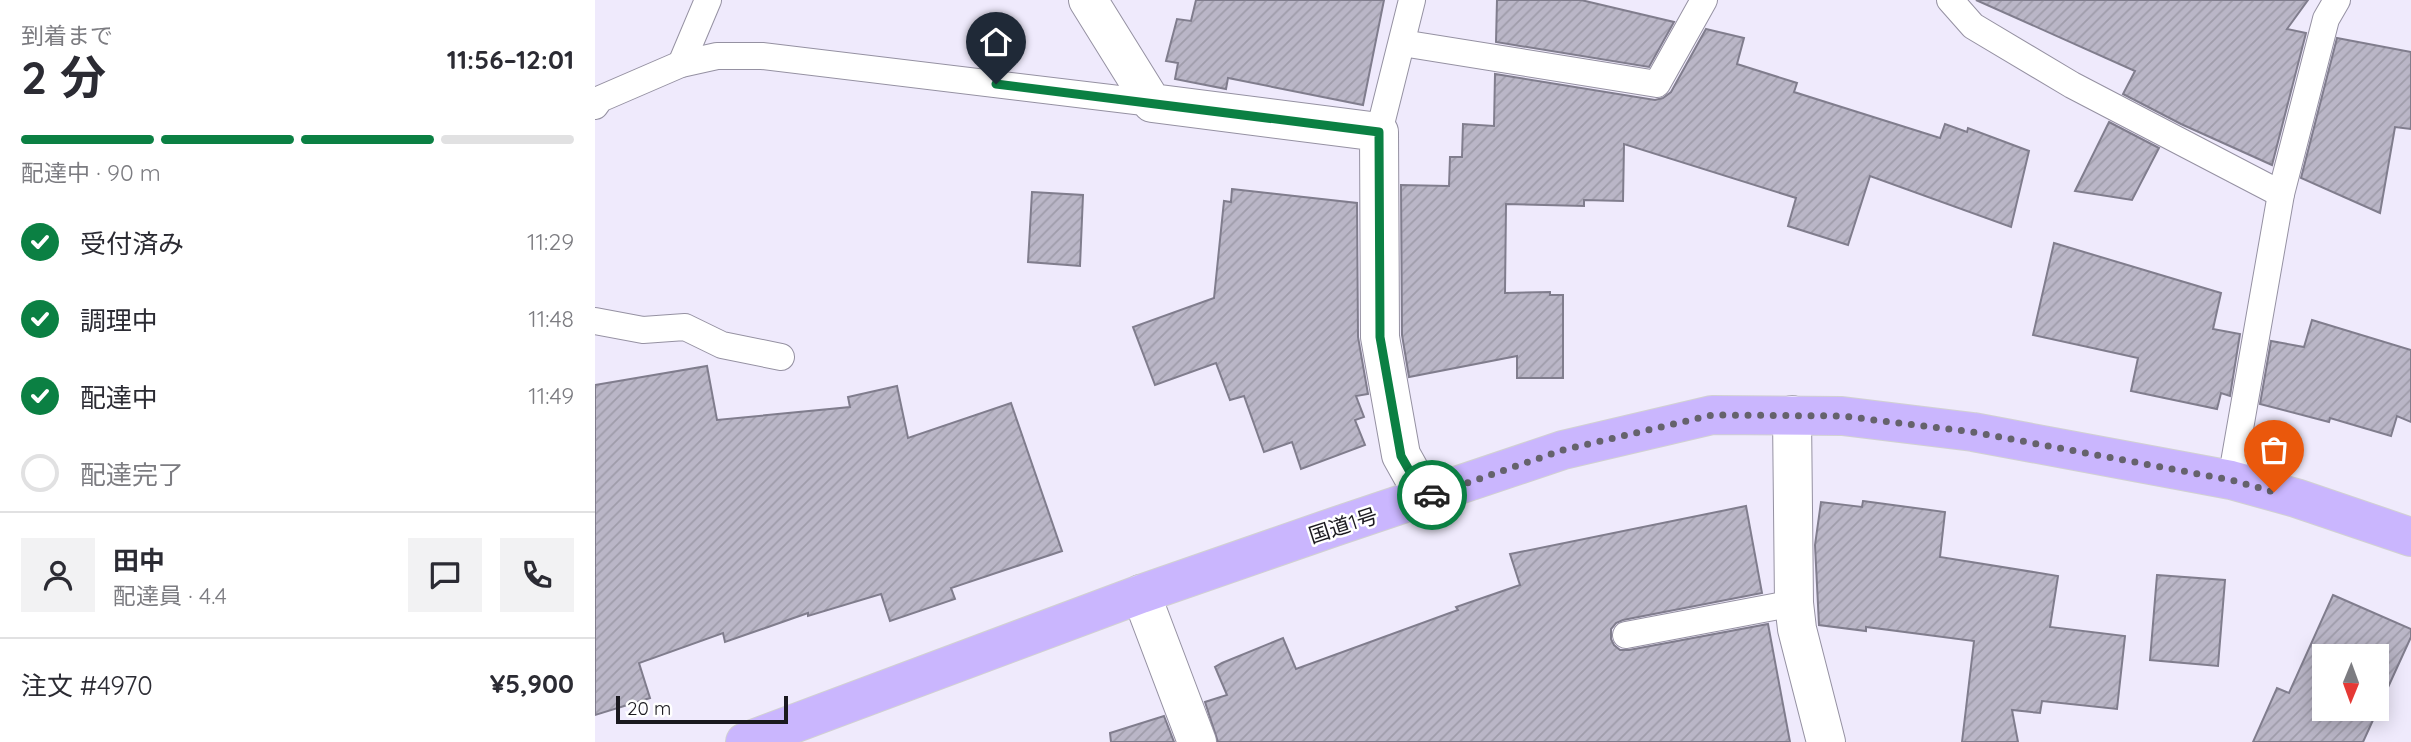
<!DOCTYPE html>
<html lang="ja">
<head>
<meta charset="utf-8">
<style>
  body { margin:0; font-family:Quicksand,"Noto Sans JP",sans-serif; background:#f2f2f3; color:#2b2b33; height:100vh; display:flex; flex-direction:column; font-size:26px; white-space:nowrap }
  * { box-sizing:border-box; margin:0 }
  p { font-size:23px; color:#7c7c81 }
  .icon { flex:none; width:38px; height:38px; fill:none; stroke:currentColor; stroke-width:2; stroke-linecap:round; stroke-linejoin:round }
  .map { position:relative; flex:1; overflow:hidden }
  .sheet { display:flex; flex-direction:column; background:#fff; width:595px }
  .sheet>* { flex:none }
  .needle { width:46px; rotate:181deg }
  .tools { position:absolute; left:1717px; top:644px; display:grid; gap:14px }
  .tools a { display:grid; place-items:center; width:77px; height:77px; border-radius:0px; background:#fff; box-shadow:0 4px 18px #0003; font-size:35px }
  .scale { position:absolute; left:21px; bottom:18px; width:172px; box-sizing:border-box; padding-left:7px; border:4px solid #1a191f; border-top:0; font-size:19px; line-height:24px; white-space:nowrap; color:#1a191f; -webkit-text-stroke:5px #fff; paint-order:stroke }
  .pin { position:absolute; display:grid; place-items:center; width:60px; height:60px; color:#fff; margin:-72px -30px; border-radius:50% 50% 50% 0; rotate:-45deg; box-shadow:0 0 7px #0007 }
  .pin .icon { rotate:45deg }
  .courier { position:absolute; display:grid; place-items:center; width:70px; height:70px; margin:-35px; border:5px solid #0b8043; border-radius:50%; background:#fff; color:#222; box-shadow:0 2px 9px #0007 }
  .overview em { font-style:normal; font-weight:700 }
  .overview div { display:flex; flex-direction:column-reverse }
  .overview { display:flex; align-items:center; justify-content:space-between; height:119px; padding:0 21px }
  h1 { font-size:46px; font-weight:700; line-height:52px }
  .bar { display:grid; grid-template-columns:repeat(4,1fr); gap:10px 7px; align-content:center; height:84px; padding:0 21px }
  .bar i { height:9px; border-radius:5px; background:#e1e1e2 }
  .bar .active { background:#0b8043 }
  .bar p { grid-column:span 4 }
  .line { display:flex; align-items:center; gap:18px; padding:0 21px; border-top:2px solid #e1e1e2 }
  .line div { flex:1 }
  .round { display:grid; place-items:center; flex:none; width:74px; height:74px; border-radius:0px; background:#f2f2f3 }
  ol { padding:0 21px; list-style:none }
  li { display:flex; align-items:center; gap:21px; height:77px }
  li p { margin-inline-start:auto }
  li .icon { padding:7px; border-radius:50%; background:#0b8043; color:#fff; stroke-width:4 }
  li:last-child { color:#7c7c81 }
  li i { width:38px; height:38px; border:4px solid #e1e1e2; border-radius:50% }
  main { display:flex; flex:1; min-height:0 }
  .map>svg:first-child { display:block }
</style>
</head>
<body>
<main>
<section class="sheet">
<div class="overview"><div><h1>2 分</h1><p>到着まで</p></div><em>11:56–12:01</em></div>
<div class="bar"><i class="active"></i><i class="active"></i><i class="active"></i><i></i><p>配達中 · 90 m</p></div>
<ol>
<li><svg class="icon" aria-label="check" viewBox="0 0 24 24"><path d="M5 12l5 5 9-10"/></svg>受付済み<p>11:29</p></li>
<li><svg class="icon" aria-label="check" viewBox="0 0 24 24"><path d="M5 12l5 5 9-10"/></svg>調理中<p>11:48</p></li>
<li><svg class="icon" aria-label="check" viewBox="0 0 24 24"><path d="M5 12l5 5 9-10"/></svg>配達中<p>11:49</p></li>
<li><i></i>配達完了</li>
</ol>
<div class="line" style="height:126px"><a class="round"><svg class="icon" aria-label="person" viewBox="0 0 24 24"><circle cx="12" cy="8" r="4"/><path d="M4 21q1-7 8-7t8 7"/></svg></a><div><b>田中</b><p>配達員 · 4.4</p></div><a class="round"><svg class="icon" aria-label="chat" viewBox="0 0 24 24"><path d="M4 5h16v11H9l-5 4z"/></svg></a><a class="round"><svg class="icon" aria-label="phone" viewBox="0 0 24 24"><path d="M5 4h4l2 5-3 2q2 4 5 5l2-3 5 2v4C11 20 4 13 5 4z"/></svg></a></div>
<div class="line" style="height:91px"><div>注文 #4970</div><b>¥5,900</b></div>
</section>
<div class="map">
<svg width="1816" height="742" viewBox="0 0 1816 742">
  <defs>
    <pattern id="building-hatch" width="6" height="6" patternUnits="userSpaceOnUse" patternTransform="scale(1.75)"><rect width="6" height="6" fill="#bab6c7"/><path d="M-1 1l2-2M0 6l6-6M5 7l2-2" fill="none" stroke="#9f9caa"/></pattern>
  </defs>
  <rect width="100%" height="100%" fill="#efeafc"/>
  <g fill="url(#building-hatch)" stroke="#807d8d" stroke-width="2" fill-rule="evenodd">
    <polygon points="601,0 789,0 768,105 633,78 631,89 580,79 583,63 571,61 582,19 596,21"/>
    <polygon points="902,0 986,0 1079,22 1054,67 901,42"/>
    <polygon points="1381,0 1713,0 1692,29 1711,33 1677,165 1586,124 1528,94 1540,71"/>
    <polygon points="1111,29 1149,38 1142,64 1202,83 1199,92 1345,138 1350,124 1372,132 1373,128 1434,151 1416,227 1275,176 1253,245 1193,226 1201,198 1029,144 1028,201 989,200 989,206 911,204 910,293 955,292 955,295 968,295 968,378 922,378 922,356 814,377 807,335 806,185 854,186 855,157 867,157 868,124 899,126 900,74 1060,100 1068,98 1076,92"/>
    <polygon points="1742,38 1816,52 1816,129 1800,127 1785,213 1706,178"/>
    <polygon points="1514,122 1564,148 1537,200 1480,191"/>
    <polygon points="637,189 762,203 763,337 773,394 761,396 769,417 760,420 770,445 706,469 697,442 669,452 649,396 635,400 621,363 560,385 538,327 619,298 629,201 636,202"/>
    <polygon points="437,192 488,195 485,266 433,262"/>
    <polygon points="1459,243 1626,293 1618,329 1645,334 1635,396 1626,393 1622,409 1536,391 1543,358 1438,335"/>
    <polygon points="1717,320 1816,350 1816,422 1802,416 1796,436 1735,418 1734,422 1665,404 1676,341 1709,347"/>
    <polygon points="112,366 122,420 255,407 253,397 302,386 313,438 416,403 467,551 356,588 360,599 295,621 286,594 213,616 213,613 130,642 128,633 44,663 55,698 0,715 0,385"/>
    <polygon points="1268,501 1350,512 1345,557 1463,576 1455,627 1530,636 1522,709 1447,701 1445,713 1417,710 1423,742 1367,742 1379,641 1271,627 1271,631 1224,625 1220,545 1226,502 1267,507"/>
    <polygon points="1151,506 1167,593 1028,620 1021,623 1016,629 1016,639 1019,645 1025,650 1034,650 1173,624 1195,742 623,742 610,702 632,695 620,667 627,663 688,638 701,669 863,610 861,607 925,585 915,554"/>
    <polygon points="1562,575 1630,580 1623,666 1555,660"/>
    <path d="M1738,595l78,34v8l-48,105h-110l24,-54 12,5zM1729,656h53v53h-53z"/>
    <polygon points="569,716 579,742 516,742 515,733"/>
  </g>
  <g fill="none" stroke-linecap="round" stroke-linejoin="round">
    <g stroke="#9591a2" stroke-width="28">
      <g id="service">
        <polyline points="1355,0 1378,26 1477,85 1686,194"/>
        <polyline points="807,43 1062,84 1109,0"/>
        <polyline points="86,64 113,0"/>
        <polyline points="0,106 5,99 86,64 122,56 167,56 557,103"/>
        <polyline points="784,132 817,0"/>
        <polyline points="0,321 48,330 90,327 127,345 186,357"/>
        <polyline points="1636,480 1686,194 1731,19 1742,0"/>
        <polyline points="1031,635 1199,603"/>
      </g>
    </g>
    <g stroke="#9591a2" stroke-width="40">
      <g id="minor">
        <polyline points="493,0 557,103 784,132 785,337 806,455 830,498"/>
        <polyline points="1197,415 1199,603 1202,629 1231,742"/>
        <polyline points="546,594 602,742"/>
      </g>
    </g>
    <g stroke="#d1d1d2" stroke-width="40">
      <polyline id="trunk" points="150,742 546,594 739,527 968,450 1117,415 1247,416 1378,432 1636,480 1701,498 1816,537"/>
    </g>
    <use href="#service" stroke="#fff" stroke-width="26"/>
    <use href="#minor" stroke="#fff" stroke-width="38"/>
    <use href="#trunk" stroke="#cab6fe" stroke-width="38"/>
  </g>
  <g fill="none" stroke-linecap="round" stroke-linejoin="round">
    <polyline stroke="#65626c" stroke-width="7" stroke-dasharray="0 12.6" points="837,495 968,450 1117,415 1247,416 1378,432 1636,480 1679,492"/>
    <polyline stroke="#0b8043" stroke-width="9" points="401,84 784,132 785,337 806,456 830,498 837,495"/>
  </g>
  <g text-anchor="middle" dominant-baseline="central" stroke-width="5" stroke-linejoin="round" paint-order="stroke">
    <g font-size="21" fill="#1a191f" stroke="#fff">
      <text transform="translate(748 525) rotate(-18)">国道1号</text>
    </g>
  </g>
</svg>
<div class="tools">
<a><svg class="needle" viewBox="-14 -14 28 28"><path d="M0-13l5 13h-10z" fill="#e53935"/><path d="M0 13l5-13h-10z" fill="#7c7c81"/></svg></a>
</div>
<div class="scale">20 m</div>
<div class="pin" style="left:1679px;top:492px;background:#ea580c"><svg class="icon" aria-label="bag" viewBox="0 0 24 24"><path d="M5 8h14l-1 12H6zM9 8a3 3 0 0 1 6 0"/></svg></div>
<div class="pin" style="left:401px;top:84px;background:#1f2937"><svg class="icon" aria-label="home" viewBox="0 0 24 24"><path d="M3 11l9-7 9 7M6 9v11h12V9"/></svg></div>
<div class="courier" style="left:837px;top:495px"><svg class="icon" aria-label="car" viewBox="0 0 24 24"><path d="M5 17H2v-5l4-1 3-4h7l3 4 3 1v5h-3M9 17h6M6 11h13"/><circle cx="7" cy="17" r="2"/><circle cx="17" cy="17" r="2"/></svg></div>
</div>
</main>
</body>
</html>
